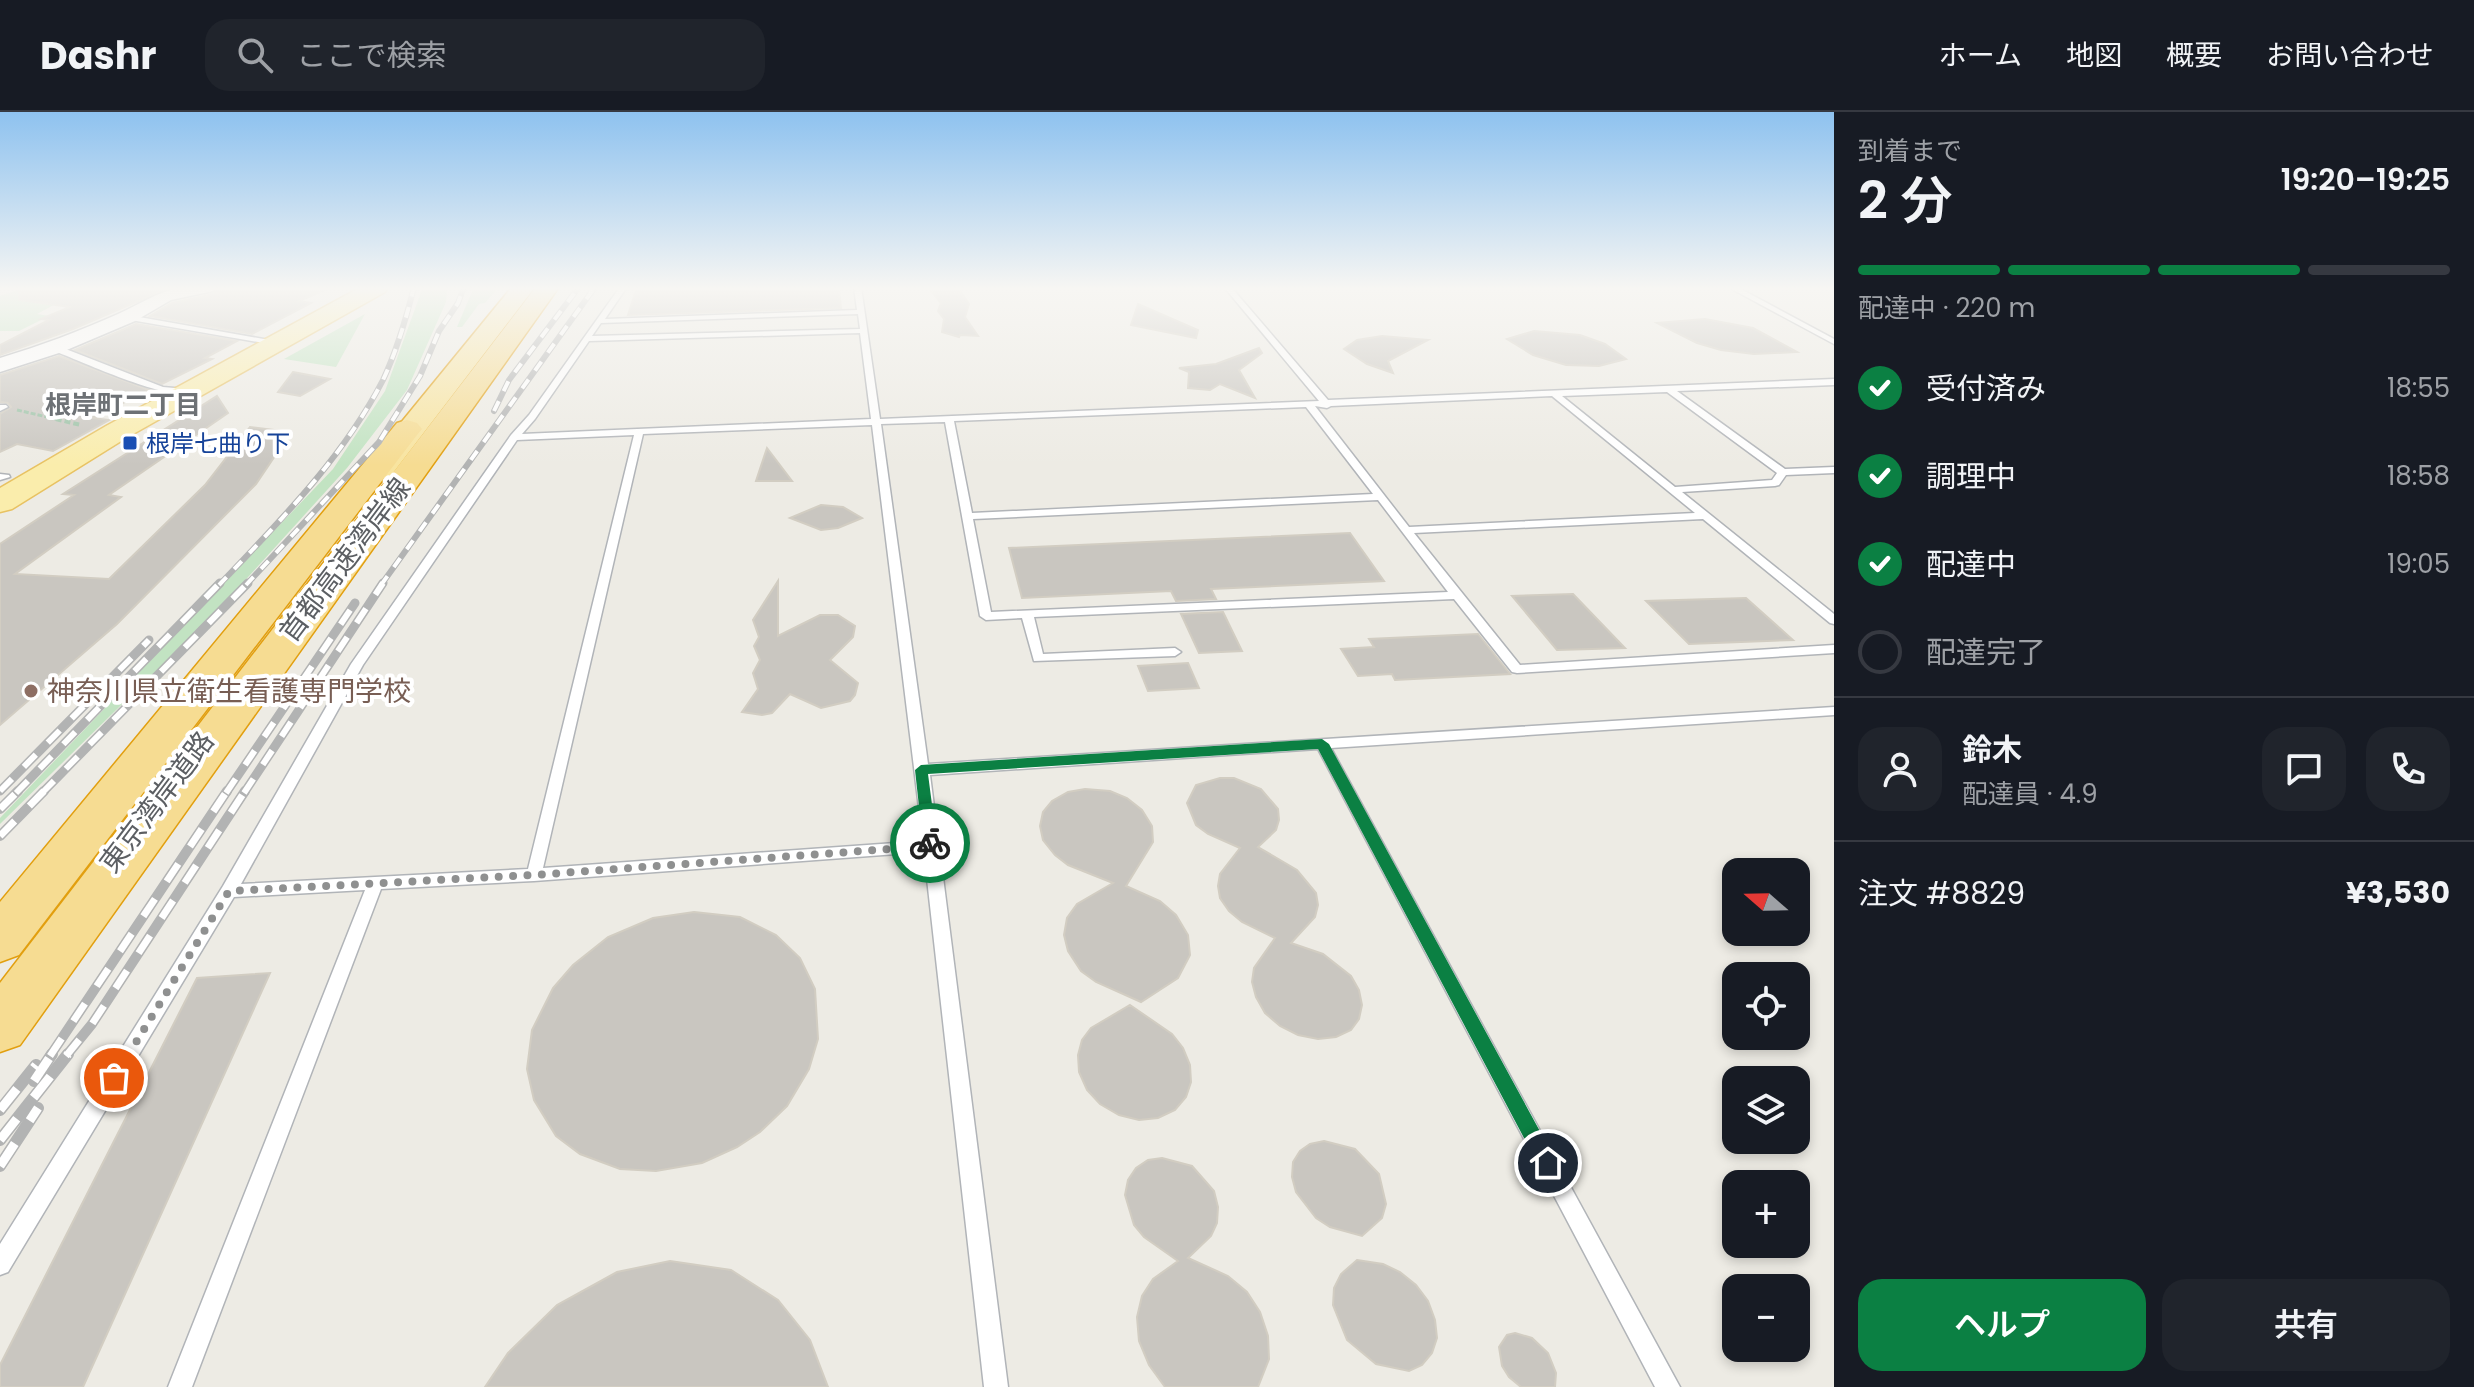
<!DOCTYPE html>
<html lang="ja">
<head>
<meta charset="utf-8">
<style>
  body { margin:0; font-family:Poppins,"Noto Sans JP",sans-serif; background:#20242c; color:#f1f3f6; height:100vh; display:flex; flex-direction:column; font-size:30px; white-space:nowrap }
  * { box-sizing:border-box; margin:0 }
  p { font-size:26px; color:#9ea1a6 }
  .icon { flex:none; width:44px; height:44px; fill:none; stroke:currentColor; stroke-width:2; stroke-linecap:round; stroke-linejoin:round }
  .map { position:relative; flex:1; overflow:hidden }
  .details { display:flex; flex-direction:column; background:#171b24; width:640px }
  .details>* { flex:none }
  .needle { width:52px; rotate:290deg }
  .controls { position:absolute; left:1722px; top:746px; display:grid; gap:16px }
  .controls a { display:grid; place-items:center; width:88px; height:88px; border-radius:16px; background:#171b24; box-shadow:0 4px 12px #0003; font-size:40px }
  .pin { position:absolute; display:grid; place-items:center; width:68px; height:68px; color:#fff; margin:-34px; border:4px solid #fff; border-radius:50%; box-shadow:0 2px 8px #0007 }
  .courier { position:absolute; display:grid; place-items:center; width:80px; height:80px; margin:-40px; border:6px solid #0b8043; border-radius:50%; background:#fff; color:#222; box-shadow:0 2px 10px #0007 }
  .overview em { font-style:normal; font-weight:600 }
  .overview div { display:flex; flex-direction:column-reverse }
  .overview { display:flex; align-items:center; justify-content:space-between; height:136px; padding:0 24px }
  h1 { font-size:52px; font-weight:600; line-height:60px }
  .bar { display:grid; grid-template-columns:repeat(4,1fr); gap:12px 8px; align-content:center; height:96px; padding:0 24px }
  .bar i { height:10px; border-radius:6px; background:#363941 }
  .bar .current { background:#0b8043 }
  .bar p { grid-column:span 4 }
  .line { display:flex; align-items:center; gap:20px; padding:0 24px; border-top:2px solid #363941 }
  .line div { flex:1 }
  .round { display:grid; place-items:center; flex:none; width:84px; height:84px; border-radius:24px; background:#20242c }
  ol { padding:0 24px; list-style:none }
  li { display:flex; align-items:center; gap:24px; height:88px }
  li p { margin-inline-start:auto }
  li .icon { padding:8px; border-radius:50%; background:#0b8043; color:#fff; stroke-width:4 }
  li:last-child { color:#9ea1a6 }
  li i { width:44px; height:44px; border:4px solid #363941; border-radius:50% }
  .button { display:flex; gap:16px; margin-top:auto; padding:16px 24px }
  .button a { flex:1; height:92px; border-radius:24px; background:#0b8043; color:#fff; font-size:32px; font-weight:600; line-height:92px; text-align:center }
  .button a+a { background:#20242c; color:#f1f3f6 }
  header { display:flex; align-items:center; gap:48px; box-sizing:border-box; height:112px; padding:0 40px; background:#171b24; border-bottom:2px solid #363941 }
  header strong { font-size:38px }
  nav { display:flex; gap:44px; margin-inline-start:auto; font-size:28px }
  .search { width:560px; height:72px; background:#20242c; display:flex; align-items:center; gap:20px; box-sizing:border-box; padding:0 28px; border-radius:24px; color:#9ea1a6; font-size:30px }
  main { display:flex; flex:1; min-height:0 }
  .map>svg:first-child { display:block }
</style>
</head>
<body>
<header>
<strong>Dashr</strong>
<div class="search"><svg class="icon" aria-label="search" viewBox="0 0 24 24"><circle cx="10" cy="10" r="6"/><path d="M15 15l6 6"/></svg>ここで検索</div>
<nav><a>ホーム</a><a>地図</a><a>概要</a><a>お問い合わせ</a></nav>
</header>
<main>
<div class="map">
<svg width="1834" height="1275" viewBox="0 0 1834 1275">
  <rect width="100%" height="100%" fill="#edebe4"/>
  <g fill="#c2e3c2">
    <polygon points="26,175 87,175 37,202 49,204 19,219 0,219 0,184"/>
    <polygon points="423,175 447,175 446,190 407,278 347,356 220,496 0,712 0,706 333,357 385,279"/>
    <polygon points="474,175 499,175 485,191 479,192 462,215 457,215"/>
    <polygon points="365,202 336,255 284,247"/>
  </g>
  <g fill="#c9c6c0" stroke="#d2cdc2" stroke-width="2">
    <polygon points="20,175 171,175 73,217 0,243 0,233 49,208 41,207 70,195 19,188"/>
    <polygon points="218,175 332,175 299,189 311,191 252,222 150,204 172,191 214,182"/>
    <polygon points="637,175 839,175 841,196 628,203"/>
    <polygon points="928,175 960,179 969,192 965,205 978,224 960,223 959,225 942,220 944,207 938,199 941,191"/>
    <polygon points="1138,192 1198,218 1196,226 1131,213"/>
    <polygon points="1705,207 1753,216 1797,240 1754,242 1721,238 1697,231 1657,211"/>
    <polygon points="136,212 237,229 205,246 212,247 162,272 75,238"/>
    <polygon points="1534,219 1580,223 1605,232 1626,247 1599,254 1566,253 1533,243 1507,227"/>
    <polygon points="1382,224 1428,228 1388,249 1393,261 1367,252 1344,237 1357,228"/>
    <polygon points="1259,236 1262,241 1239,258 1255,286 1220,272 1210,278 1188,276 1189,260 1179,256 1216,252"/>
    <polygon points="59,244 149,278 93,306 109,308 53,339 17,332 0,340 0,302 11,295 8,291 0,290 0,263"/>
    <polygon points="293,260 330,267 300,284 278,280"/>
    <polygon points="217,284 228,301 109,383 121,385 15,462 109,467 205,373 250,315 291,320 256,372 117,512 0,613 0,432 74,383 63,382"/>
    <polygon points="767,336 792,369 756,369"/>
    <polygon points="821,393 843,395 862,406 838,416 821,418 790,406"/>
    <polygon points="1350,421 1384,469 1211,477 1216,487 1176,489 1171,479 1022,486 1009,436"/>
    <polygon points="778,469 778,524 820,503 838,503 855,514 853,525 830,548 858,571 855,583 850,589 821,596 790,582 772,601 762,603 742,600 758,577 753,561 760,548 754,534 759,525 753,508"/>
    <polygon points="1573,482 1625,536 1557,538 1512,484"/>
    <polygon points="1746,486 1793,528 1689,532 1646,489"/>
    <polygon points="1223,500 1242,539 1199,541 1181,502"/>
    <polygon points="1478,522 1510,562 1395,568 1392,562 1358,564 1341,537 1374,535 1369,527"/>
    <polygon points="1188,551 1199,576 1148,579 1138,554"/>
    <polygon points="1220,666 1234,666 1261,677 1278,697 1279,708 1276,718 1258,735 1297,758 1316,781 1318,793 1315,805 1291,831 1323,842 1351,864 1359,878 1362,893 1359,907 1351,918 1336,925 1318,927 1298,923 1280,914 1265,901 1256,885 1252,870 1254,856 1275,826 1242,810 1229,799 1220,786 1218,774 1220,762 1240,736 1208,722 1196,713 1187,691 1196,673"/>
    <polygon points="1085,677 1110,679 1127,686 1142,698 1152,714 1153,730 1126,774 1160,789 1176,803 1188,823 1190,843 1178,866 1141,890 1096,870 1081,859 1068,839 1064,823 1067,806 1077,792 1113,771 1068,753 1055,743 1043,728 1040,714 1043,700 1052,689 1068,680"/>
    <polygon points="694,800 740,805 776,823 800,846 815,877 818,927 809,957 787,994 760,1020 737,1035 702,1051 656,1059 620,1057 580,1042 556,1024 534,988 527,957 532,918 553,876 573,853 608,825 653,806"/>
    <polygon points="270,861 83,1275 0,1275 0,1253 197,866"/>
    <polygon points="1130,893 1172,922 1183,936 1190,953 1191,970 1186,985 1175,998 1158,1006 1139,1008 1119,1003 1100,992 1087,978 1079,960 1078,943 1082,928 1091,916"/>
    <polygon points="1324,1029 1355,1037 1379,1062 1386,1092 1382,1106 1362,1124 1330,1115 1316,1106 1296,1080 1292,1065 1293,1050 1300,1039 1310,1032"/>
    <polygon points="1162,1046 1192,1054 1214,1079 1218,1095 1217,1111 1211,1124 1188,1146 1228,1164 1247,1180 1260,1200 1268,1224 1269,1247 1258,1275 1165,1275 1149,1253 1139,1229 1137,1205 1142,1184 1153,1167 1178,1149 1144,1125 1134,1113 1125,1083 1128,1068 1136,1056 1148,1048"/>
    <polygon points="1357,1148 1383,1152 1400,1160 1416,1173 1428,1189 1435,1208 1437,1226 1432,1241 1422,1253 1409,1259 1376,1252 1347,1228 1333,1193 1334,1176 1341,1162"/>
    <polygon points="670,1149 731,1158 778,1188 810,1228 828,1275 485,1275 508,1241 557,1193 617,1160"/>
    <polygon points="1515,1221 1532,1226 1548,1241 1556,1261 1555,1275 1521,1275 1509,1265 1502,1254 1499,1235 1507,1223"/>
  </g>
  <g fill="none" stroke-linecap="round" stroke-linejoin="round">
    <g stroke="#b1b4b8" stroke-width="3">
      <g id="service">
        <path d="M620,175h7l-22,32 252,-9 -3,-23h7l19,132 439,-18 -95,-114h7l97,113 506,-21v6l-157,6 108,78 49,-2v6l-48,2 -7,10 -4,1 -93,6 152,122v10l-4,-1 -127,-104 -289,14 106,132 314,-20v8l-317,20 -5,-1 -58,-73 -420,18 9,37 132,-6 6,4 -6,4 -141,5 -12,-43 -36,2 -6,-4 -35,-194 -64,2 47,340 906,-57v8l-503,33 349,639h-25l-337,-638 -388,26 78,612h-24l-60,-535 -390,29 -153,8 -189,498h-24l197,-497 -131,7 -226,375 -8,3v-31l223,-358 128,-222 160,-229 18,-20zM858,202l2,15 -268,7 9,-13zM860,221l11,86 -349,15 13,-15 54,-78zM1667,280l110,81 -5,7 -97,7 -113,-91zM1552,284l143,117 -286,14 -94,-121 12,2 4,-2zM1306,295l67,87 -401,19 -18,-92zM872,313l51,416 -380,27 100,-434zM634,323l-106,434 -287,15 122,-219 154,-225zM1378,388l70,92 -457,20 -18,-93z"/>
        <polygon points="1728,175 1737,175 1834,227 1834,232"/>
        <polygon points="128,203 275,229 279,231 275,233 125,207 125,203"/>
        <path d="M52,234h6l105,41 23,2 4,3c-21,10 -112,-32 -138,-42z"/>
        <polygon points="0,293 6,293 8,295 0,299"/>
        <polygon points="0,362 9,363 10,365 0,368"/>
      </g>
    </g>
    <g stroke="#b1b4b8" stroke-width="3">
      <path id="tertiary" d="M182,175h33l-2,4 -42,9 -36,21 -73,31 -62,20v-14c40,-12 80,-27 118,-44 22,-10 39,-22 64,-27z"/>
    </g>
    <g stroke="#e8c262" stroke-width="3">
      <polygon id="primary" points="361,175 388,175 385,180 126,326 12,397 0,400 0,376 106,314"/>
    </g>
    <g stroke="#e29f0f" stroke-width="3">
      <polygon id="trunk" points="512,175 535,175 390,365 379,367 368,365 363,358 368,351"/>
    </g>
    <g stroke="#e29f0f" stroke-width="3">
      <g id="motorway">
        <polygon points="536,175 559,175 20,933 0,940 0,871"/>
        <polygon points="407,308 417,311 422,317 417,323 19,843 0,850 0,790 397,311"/>
      </g>
    </g>
    <polyline stroke="#9ac1a5" stroke-width="3" stroke-dasharray="5 2" stroke-linecap="butt" points="17,298 56,307"/>
    <polyline stroke="#9ac1a5" stroke-width="4" stroke-dasharray="6 3" stroke-linecap="butt" points="47,305 81,313"/>
    <use href="#service" fill="#fff" fill-rule="evenodd"/>
    <use href="#tertiary" fill="#fff" fill-rule="evenodd"/>
    <use href="#primary" fill="#faedac" fill-rule="evenodd"/>
    <use href="#trunk" fill="#f8e49f" fill-rule="evenodd"/>
    <use href="#motorway" fill="#f6dc92" fill-rule="evenodd"/>
    <g stroke="#b2b3b3" stroke-width="6">
      <g id="rail-far3">
        <polyline points="494,299 509,268 579,175"/>
        <path d="M219,473c60,-63 124,-127 164,-205 14,-30 23,-61 31,-93"/>
        <polyline points="246,473 379,330 420,264 439,219 458,191 464,175"/>
        <polyline points="381,473 595,175"/>
      </g>
    </g>
    <g stroke="#b2b3b3" stroke-width="9">
      <g id="rail-far2">
        <polyline points="0,679 149,528"/>
        <polyline points="16,681 220,471"/>
        <polyline points="42,681 248,471"/>
        <polyline points="226,681 355,491"/>
        <polyline points="244,681 383,471"/>
      </g>
    </g>
    <g stroke="#b2b3b3" stroke-width="10">
      <g id="rail-far1">
        <polyline points="0,697 18,679"/>
        <polyline points="0,724 44,679"/>
        <polyline points="50,944 227,679"/>
        <polyline points="66,944 92,912 245,679"/>
      </g>
    </g>
    <g stroke="#b2b3b3" stroke-width="12">
      <g id="rail">
        <polyline points="34,969 52,942"/>
        <polyline points="0,998 36,953"/>
        <polyline points="0,1028 68,942"/>
        <polyline points="0,1054 38,996"/>
      </g>
    </g>
    <use href="#rail-far3" stroke="#fff" stroke-width="4" stroke-dasharray="11" stroke-linecap="butt"/>
    <use href="#rail-far2" stroke="#fff" stroke-width="6" stroke-dasharray="17" stroke-linecap="butt"/>
    <use href="#rail-far1" stroke="#fff" stroke-width="7" stroke-dasharray="21" stroke-linecap="butt"/>
    <use href="#rail" stroke="#fff" stroke-width="9" stroke-dasharray="27" stroke-linecap="butt"/>
  </g>
  <linearGradient id="sky" x2="0" y2="1"><stop stop-color="#8ec2ef"/><stop offset="0.5" stop-color="#f7f6f3"/><stop offset="1" stop-color="#f7f6f3" stop-opacity="0"/></linearGradient>
  <rect width="1834" height="353" fill="url(#sky)"/>
  <polygon fill="#0b8043" points="1322,627 1329,632 1554,1045 1557,1051 1554,1058 1548,1060 1541,1058 1318,637 928,662 937,731 930,736 923,731 915,658 921,653"/>
  <g fill="none" stroke-linecap="round" stroke-linejoin="round">
    <polyline stroke="#8f9090" stroke-width="8" stroke-dasharray="0 14.4" points="114,966 229,779 534,763 931,734 930,731"/>
  </g>
  <rect fill="#1a4fb4" stroke="#fff" stroke-width="3" x="122" y="323" width="16" height="16" rx="4"/>
  <circle fill="#8d6e63" stroke="#fff" stroke-width="3" cx="31" cy="579" r="8"/>
  <g text-anchor="middle" dominant-baseline="central" stroke-width="8" stroke-linejoin="round" paint-order="stroke">
    <g font-size="24" fill="#164399" stroke="#fff" text-anchor="start">
      <text x="146" y="331">根岸七曲り下</text>
    </g>
    <g font-size="26" font-weight="bold" fill="#6d7175" stroke="#fff">
      <text x="123" y="293">根岸町二丁目</text>
    </g>
    <g font-size="28" fill="#5c5f63" stroke="#fff">
      <text transform="translate(345 448) rotate(-53)">首都高速湾岸線</text>
      <text transform="translate(157 690) rotate(-53)">東京湾岸道路</text>
    </g>
    <g font-size="28" fill="#785e54" stroke="#fff" text-anchor="start">
      <text x="47" y="579">神奈川県立衛生看護専門学校</text>
    </g>
  </g>
</svg>
<div class="controls">
<a><svg class="needle" viewBox="-14 -14 28 28"><path d="M0-13l5 13h-10z" fill="#e53935"/><path d="M0 13l5-13h-10z" fill="#9ea1a6"/></svg></a>
<a><svg class="icon" aria-label="locate" viewBox="0 0 24 24"><circle cx="12" cy="12" r="6"/><path d="M12 2v4M12 18v4M2 12h4M18 12h4"/></svg></a>
<a><svg class="icon" aria-label="layers" viewBox="0 0 24 24"><path d="M12 4l9 5-9 5-9-5zM3 14l9 5 9-5"/></svg></a>
<a>+</a>
<a>−</a>
</div>
<div class="pin" style="left:114px;top:966px;background:#ea580c"><svg class="icon" aria-label="bag" viewBox="0 0 24 24"><path d="M5 8h14l-1 12H6zM9 8a3 3 0 0 1 6 0"/></svg></div>
<div class="pin" style="left:1548px;top:1051px;background:#1f2937"><svg class="icon" aria-label="home" viewBox="0 0 24 24"><path d="M3 11l9-7 9 7M6 9v11h12V9"/></svg></div>
<div class="courier" style="left:930px;top:731px"><svg class="icon" aria-label="bike" viewBox="0 0 24 24"><circle cx="6" cy="16" r="4"/><circle cx="18" cy="16" r="4"/><path d="M6 16l4-8h5l3 8M10 8l3 8H6M13 5h3"/></svg></div>
</div>
<section class="details">
<div class="overview"><div><h1>2 分</h1><p>到着まで</p></div><em>19:20–19:25</em></div>
<div class="bar"><i class="current"></i><i class="current"></i><i class="current"></i><i></i><p>配達中 · 220 m</p></div>
<ol>
<li><svg class="icon" aria-label="check" viewBox="0 0 24 24"><path d="M5 12l5 5 9-10"/></svg>受付済み<p>18:55</p></li>
<li><svg class="icon" aria-label="check" viewBox="0 0 24 24"><path d="M5 12l5 5 9-10"/></svg>調理中<p>18:58</p></li>
<li><svg class="icon" aria-label="check" viewBox="0 0 24 24"><path d="M5 12l5 5 9-10"/></svg>配達中<p>19:05</p></li>
<li><i></i>配達完了</li>
</ol>
<div class="line" style="height:144px"><a class="round"><svg class="icon" aria-label="person" viewBox="0 0 24 24"><circle cx="12" cy="8" r="4"/><path d="M4 21q1-7 8-7t8 7"/></svg></a><div><b>鈴木</b><p>配達員 · 4.9</p></div><a class="round"><svg class="icon" aria-label="chat" viewBox="0 0 24 24"><path d="M4 5h16v11H9l-5 4z"/></svg></a><a class="round"><svg class="icon" aria-label="phone" viewBox="0 0 24 24"><path d="M5 4h4l2 5-3 2q2 4 5 5l2-3 5 2v4C11 20 4 13 5 4z"/></svg></a></div>
<div class="line" style="height:104px"><div>注文 #8829</div><b>¥3,530</b></div>
<div class="button"><a>ヘルプ</a><a>共有</a></div>
</section>
</main>
</body>
</html>
